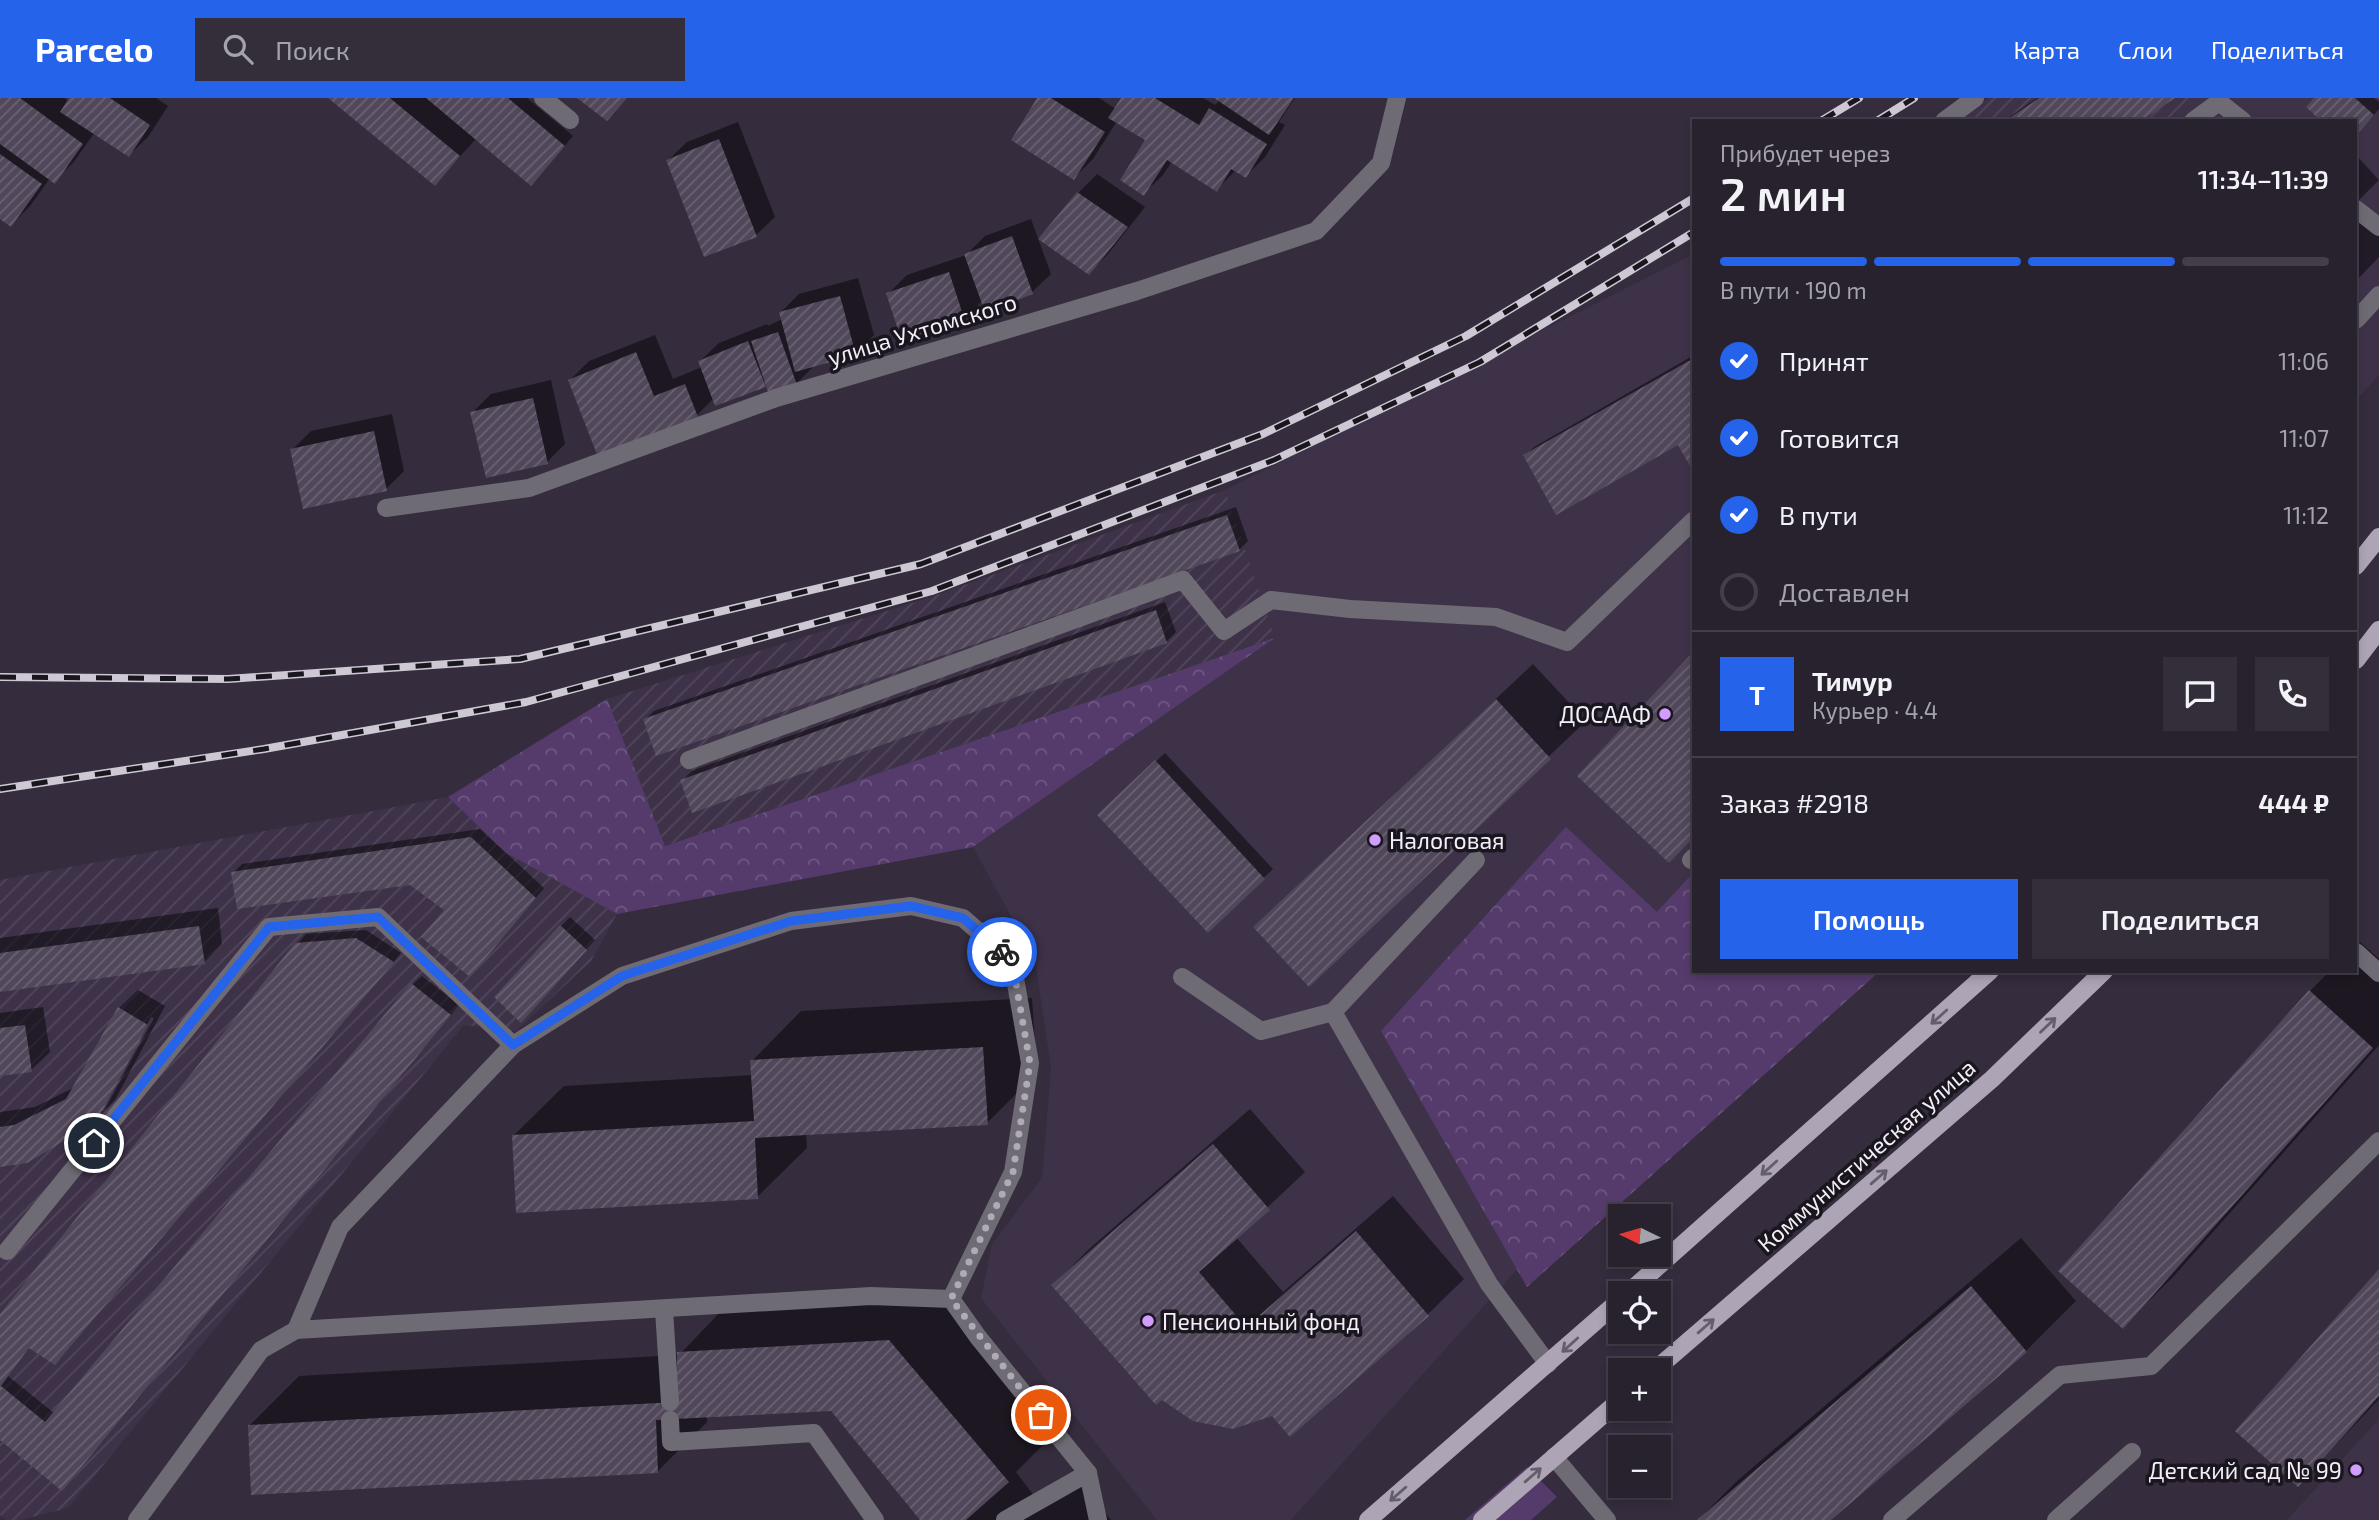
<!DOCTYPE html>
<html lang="ru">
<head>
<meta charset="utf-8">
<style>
  body { margin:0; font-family:"Exo 2",sans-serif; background:#342e3a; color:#f1f3f6; height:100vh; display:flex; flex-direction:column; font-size:26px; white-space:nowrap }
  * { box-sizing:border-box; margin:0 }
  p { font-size:23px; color:#a5a3aa }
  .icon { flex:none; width:38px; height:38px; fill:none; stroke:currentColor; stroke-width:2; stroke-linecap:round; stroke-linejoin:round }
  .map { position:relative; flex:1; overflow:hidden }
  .details { position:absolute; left:1692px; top:21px; width:665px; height:854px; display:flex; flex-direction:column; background:#28212e; border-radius:0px; box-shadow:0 4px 10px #0003,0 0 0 2px #443e4a }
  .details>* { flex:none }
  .needle { width:46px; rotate:275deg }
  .tools { position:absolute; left:1608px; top:1106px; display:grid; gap:14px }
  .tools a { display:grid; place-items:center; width:63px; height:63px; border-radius:0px; background:#28212e; box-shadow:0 4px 10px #0003,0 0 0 2px #443e4a; font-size:35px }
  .pin { position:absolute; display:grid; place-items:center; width:60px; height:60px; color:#fff; margin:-30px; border:4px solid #fff; border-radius:50%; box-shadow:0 2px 7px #0007 }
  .courier { position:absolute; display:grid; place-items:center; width:70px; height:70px; margin:-35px; border:5px solid #2563eb; border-radius:50%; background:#fff; color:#222; box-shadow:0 2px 9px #0007 }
  .overview em { font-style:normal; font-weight:600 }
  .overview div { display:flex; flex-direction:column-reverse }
  .overview { display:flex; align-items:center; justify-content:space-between; height:119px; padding:0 28px }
  h1 { font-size:46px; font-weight:600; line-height:52px }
  .bar { display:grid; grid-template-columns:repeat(4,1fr); gap:10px 7px; align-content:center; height:84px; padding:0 28px }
  .bar i { height:9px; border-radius:5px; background:#443e4a }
  .bar .active { background:#2563eb }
  .bar p { grid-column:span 4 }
  .line { display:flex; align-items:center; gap:18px; padding:0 28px; border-top:2px solid #443e4a }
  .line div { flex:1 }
  .round { display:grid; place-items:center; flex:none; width:74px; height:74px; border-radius:0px; background:#342e3a }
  ol { padding:0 28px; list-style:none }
  li { display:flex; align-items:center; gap:21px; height:77px }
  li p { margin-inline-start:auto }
  li .icon { padding:7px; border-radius:50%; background:#2563eb; color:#fff; stroke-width:4 }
  li:last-child { color:#a5a3aa }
  li i { width:38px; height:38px; border:4px solid #443e4a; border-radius:50% }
  .action { display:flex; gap:14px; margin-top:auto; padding:14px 28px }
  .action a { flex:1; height:80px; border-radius:0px; background:#2563eb; color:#fff; font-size:28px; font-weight:600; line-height:80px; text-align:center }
  .action a+a { background:#342e3a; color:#f1f3f6 }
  header { display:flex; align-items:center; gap:42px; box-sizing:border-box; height:98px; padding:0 35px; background:#2563eb; color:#fff }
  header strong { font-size:33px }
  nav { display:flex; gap:38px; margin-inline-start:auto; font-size:24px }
  .search { width:490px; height:63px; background:#342e3a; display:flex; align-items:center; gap:18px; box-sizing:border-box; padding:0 24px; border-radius:0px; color:#a5a3aa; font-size:26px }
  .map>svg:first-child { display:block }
</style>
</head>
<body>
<header>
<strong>Parcelo</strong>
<div class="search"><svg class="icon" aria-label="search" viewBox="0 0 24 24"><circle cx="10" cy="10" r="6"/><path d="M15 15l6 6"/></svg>Поиск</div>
<nav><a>Карта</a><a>Слои</a><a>Поделиться</a></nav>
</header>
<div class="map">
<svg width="2379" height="1422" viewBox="0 0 2379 1422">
  <defs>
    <pattern id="industrial-furrows" width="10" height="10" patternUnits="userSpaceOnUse" patternTransform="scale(1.75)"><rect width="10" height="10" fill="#3e3249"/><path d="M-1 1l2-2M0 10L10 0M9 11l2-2" fill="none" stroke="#51465b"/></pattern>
    <pattern id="forest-crowns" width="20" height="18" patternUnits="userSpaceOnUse" patternTransform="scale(1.75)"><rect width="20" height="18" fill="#553b6c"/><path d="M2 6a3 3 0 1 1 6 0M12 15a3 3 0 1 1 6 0" fill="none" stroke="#6e5882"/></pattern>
    <pattern id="building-hatch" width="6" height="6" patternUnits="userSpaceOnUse" patternTransform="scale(1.75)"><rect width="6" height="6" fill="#51475a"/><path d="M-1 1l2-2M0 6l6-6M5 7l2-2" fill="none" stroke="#6a6272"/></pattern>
  </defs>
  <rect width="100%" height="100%" fill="#352c3d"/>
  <g fill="#3e3249">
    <polygon points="2204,0 2379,0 2379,277 2356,303 2356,23 2170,23"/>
    <polygon points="1694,156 1694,873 1616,1062 1291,1422 1157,1422 981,1200 992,1146 1042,1080 1051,970 1035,862 973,749 1275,540 1225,392"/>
    <polygon points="2379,1321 2379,1422 2287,1422"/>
  </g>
  <g fill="url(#industrial-furrows)">
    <polygon points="1989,0 2204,0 2170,23 1956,23"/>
    <polygon points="1225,392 1275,540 664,748 607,601 934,498"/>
    <polygon points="448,699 506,755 617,816 591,863 516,933 464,927 68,1410 20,1422 6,1422 0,1417 0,782"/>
  </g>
  <polygon fill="#553b6c" points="1527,1369 1557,1399 1531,1422 1465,1422"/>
  <g fill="url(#forest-crowns)">
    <polygon points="1275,540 973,749 617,816 506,755 448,699 607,601 665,748"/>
    <polygon points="1566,729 1657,814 1694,774 1694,873 1880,873 1527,1189 1381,933"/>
  </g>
  <g fill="#0007">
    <polygon points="0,0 64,0 69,3 71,0 156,0 168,8 148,39 129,57 95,34 73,65 54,83 50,80 30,108 11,127 0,119"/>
    <polygon points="331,0 527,0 573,38 540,77 477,40 434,86"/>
    <polygon points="1039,0 1099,0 1116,11 1123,0 1203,0 1215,7 1220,2 1217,0 1295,0 1279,24 1285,27 1265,59 1246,78 1236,72 1217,91 1172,63 1163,77 1144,95 1147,42 1117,23 1093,61 1074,80"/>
    <polygon points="2037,0 2171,0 2138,23 2003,23"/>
    <polygon points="2316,0 2374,0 2379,4 2379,11 2356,37 2356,23"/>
    <polygon points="738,24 775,119 756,137 668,62 687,44"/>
    <polygon points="2356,57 2379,82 2357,104 2379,126 2379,159 2356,183"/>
    <polygon points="1097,76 1145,109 1108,156 1089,175 1078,95"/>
    <polygon points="1031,121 1051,176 1032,194 983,202 964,221 888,196 907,177 966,157 985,138"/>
    <polygon points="858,180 874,237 855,256 815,267 796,286 768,286 716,306 714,300 697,317 570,282 589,263 655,237 673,281 702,269 700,263 719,245 767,226 768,228 782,221 780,215 799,196"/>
    <polygon points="1694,257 1694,369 1678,345 1525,358 1534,349"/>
    <polygon points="551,282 565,346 547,364 472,315 491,296"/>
    <polygon points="392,316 404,373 386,391 292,352 311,333"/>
    <polygon points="1236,409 1248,443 1239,452 645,622 654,613"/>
    <polygon points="1165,504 1176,534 1167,543 693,713 682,682 691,673"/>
    <polygon points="1533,566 1586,623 1309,886 1292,793"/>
    <polygon points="1165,655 1273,771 1208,832 1108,708"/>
    <polygon points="480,731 544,790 479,867 446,812 410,785 233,775 242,766"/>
    <polygon points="218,810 222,846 204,865 0,892 0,840"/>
    <polygon points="570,819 595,842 530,913 561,828"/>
    <polygon points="366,832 401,855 64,1256 30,1249 8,1278 54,1315 413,886 422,878 459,907 71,1382 0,1340 0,1218 297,846 306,836"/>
    <polygon points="2360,844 2379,861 2379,947 2173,1179 2123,1228 2061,1173 2310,893 2330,873 2356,873 2356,848"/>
    <polygon points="138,892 165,908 115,1002 104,1013 154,920 151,919 100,1013 104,1013 96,1021 0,1068 0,1014 35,1009 75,989 119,910"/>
    <polygon points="1032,900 1037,975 987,1025 806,1036 807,1050 757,1099 514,1037 564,988 753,977 752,963 801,913"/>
    <polygon points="43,909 50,954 31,972 0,977 0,915"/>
    <polygon points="1250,1011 1305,1074 1236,1139 1283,1194 1393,1098 1464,1181 1428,1216 1291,1337 1273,1316 1053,1187 1089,1151"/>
    <polygon points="2021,1140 2076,1203 2026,1253 1828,1422 1698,1422 1737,1383"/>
    <polygon points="2379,1173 2379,1301 2298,1387"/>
    <polygon points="939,1194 1057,1333 1016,1374 1041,1407 1075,1378 1111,1422 923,1422 832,1311 707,1318 707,1324 657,1374 250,1327 299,1278 679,1257 729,1205"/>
  </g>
  <g fill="url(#building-hatch)">
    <polygon points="0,0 20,0 83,46 55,86 0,46"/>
    <polygon points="69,0 110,0 150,27 129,59 60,14"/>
    <polygon points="328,0 390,0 460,58 435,88"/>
    <polygon points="426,0 508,0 565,48 531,88"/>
    <polygon points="577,0 627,0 607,23"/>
    <polygon points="1037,0 1051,0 1105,34 1074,82 1011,42"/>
    <polygon points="1121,0 1155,0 1199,27 1209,10 1267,46 1246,80 1231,71 1217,94 1167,62 1144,98 1120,82 1145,42 1108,20"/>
    <polygon points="1214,0 1294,0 1269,37"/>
    <polygon points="2039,0 2175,0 2141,23 2005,23"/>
    <polygon points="2314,0 2355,0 2374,17 2356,38 2356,23 2321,23 2306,9"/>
    <polygon points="719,41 757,139 704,159 666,62"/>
    <polygon points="0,56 42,86 11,129 0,121"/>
    <polygon points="1077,94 1128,129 1089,177 1038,141"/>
    <polygon points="1012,138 1033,196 985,214 964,156"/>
    <polygon points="949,174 965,223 902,244 886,195"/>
    <polygon points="840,198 856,257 795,274 779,214"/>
    <polygon points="778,234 797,287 769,297 751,243"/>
    <polygon points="748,243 766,289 715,308 698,263"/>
    <polygon points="636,254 654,298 685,286 698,319 598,359 568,282"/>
    <polygon points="1694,260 1694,375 1678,347 1556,417 1523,357"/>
    <polygon points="533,300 548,366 486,380 470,314"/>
    <polygon points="374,333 387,393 303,411 290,351"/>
    <polygon points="1227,417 1240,453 656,658 643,621"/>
    <polygon points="1156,512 1167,545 692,715 680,682"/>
    <polygon points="1694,553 1694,739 1669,765 1577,678"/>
    <polygon points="1496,601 1551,661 1309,889 1253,829"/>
    <polygon points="1155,662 1265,781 1208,835 1097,717"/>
    <polygon points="471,739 536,800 470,879 421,839 444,812 410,787 237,811 231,774"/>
    <polygon points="560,827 587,852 521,925 494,899"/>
    <polygon points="199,828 205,866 0,894 0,855"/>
    <polygon points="356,840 394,864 55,1267 29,1250 1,1288 45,1324 411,885 451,917 62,1393 0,1342 0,1216 295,845"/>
    <polygon points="2309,892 2373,950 2123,1231 2058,1173"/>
    <polygon points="118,909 148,927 97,1023 27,1065 0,1069 0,1029 14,1027 66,1001"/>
    <polygon points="25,927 32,974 0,978 0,930"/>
    <polygon points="983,949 988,1027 755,1040 758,1101 516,1115 512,1037 754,1023 750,962"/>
    <polygon points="1213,1046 1270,1112 1199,1174 1246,1229 1356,1133 1429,1218 1290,1339 1272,1318 1233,1331 1193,1323 1162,1302 1156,1307 1051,1187"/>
    <polygon points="2379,1171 2379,1298 2298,1389 2235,1333"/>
    <polygon points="1971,1188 2027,1254 1831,1422 1697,1422"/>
    <polygon points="889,1242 1009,1384 966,1422 920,1422 831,1313 656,1322 658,1375 251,1397 248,1327 677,1304 677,1254"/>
  </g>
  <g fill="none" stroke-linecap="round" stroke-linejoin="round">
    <g stroke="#6f6b74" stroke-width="18">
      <polyline points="543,0 570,22"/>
      <polyline points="1944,23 1975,0"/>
      <polyline points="2193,23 2219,4 2243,23"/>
      <polyline points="2356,111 2379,129"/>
      <polyline points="2356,222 2379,197"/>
      <polyline points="386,410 529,390 776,300 1137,193 1316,133 1381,65 1397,0"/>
      <polyline points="689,662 1183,482 1224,533 1271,502 1350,511 1496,519 1567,544 1694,422"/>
      <polyline points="1476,762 1333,914 1489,1186 1548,1266"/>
      <polyline points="1691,762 1694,759"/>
      <polyline points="2356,854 2379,875"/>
      <polyline points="1182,879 1261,933 1333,914"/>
      <polyline points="513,947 622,878 791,823 911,808 963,820 1012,863 1030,965 1013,1074 951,1201"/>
      <polyline points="7,1153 269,829 378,819 513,947 340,1129 296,1232"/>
      <polyline points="664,1212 670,1304"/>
      <polyline points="670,1322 671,1344 814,1335 875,1422"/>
      <polyline points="1554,1359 1607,1422"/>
      <polyline points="137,1422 261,1252 296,1232 871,1198 951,1201 978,1239 1088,1375"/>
      <polyline points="1005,1422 1088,1375 1098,1422"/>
      <polyline points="1892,1422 2060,1277 2151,1268 2379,1043"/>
      <polyline points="2056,1422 2132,1354"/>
    </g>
    <g stroke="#ada4b6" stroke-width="18">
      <polyline points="2356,468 2379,439"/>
      <polyline points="2356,562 2379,532"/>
      <polyline points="1628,1195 1990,873"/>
      <polyline points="1655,1272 1992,981 2104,873"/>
      <polyline points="1368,1422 1620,1202"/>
      <polyline points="1482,1422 1620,1302"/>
    </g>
    <g stroke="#cdc8d4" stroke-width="8">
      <g id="rail">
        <polyline points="1821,23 1859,0"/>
        <polyline points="1877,23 1914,0"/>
        <polyline points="0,579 228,581 520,561 921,466 1263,336 1466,238 1694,100"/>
        <polyline points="0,691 264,651 526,604 932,493 1274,362 1480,264 1694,134"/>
      </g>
    </g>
    <use href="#rail" stroke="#1a161e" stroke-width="5" stroke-dasharray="16" stroke-linecap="butt"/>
  </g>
  <defs><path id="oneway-shaft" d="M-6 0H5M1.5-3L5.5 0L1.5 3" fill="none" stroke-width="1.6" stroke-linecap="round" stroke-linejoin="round" transform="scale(1.75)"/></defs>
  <g stroke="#645d6a">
    <use href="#oneway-shaft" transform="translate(1939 919) rotate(138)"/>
    <use href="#oneway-shaft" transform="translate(2048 927) rotate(-44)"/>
    <use href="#oneway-shaft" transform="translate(1769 1070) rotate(138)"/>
    <use href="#oneway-shaft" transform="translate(1879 1079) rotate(-41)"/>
    <use href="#oneway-shaft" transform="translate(1706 1228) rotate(-41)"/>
    <use href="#oneway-shaft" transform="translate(1570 1247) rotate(138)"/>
    <use href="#oneway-shaft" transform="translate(1533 1377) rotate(-41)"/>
    <use href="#oneway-shaft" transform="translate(1398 1396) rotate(139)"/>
  </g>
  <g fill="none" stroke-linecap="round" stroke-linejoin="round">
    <polyline stroke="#b0aab7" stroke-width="7" stroke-dasharray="0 12.6" points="1002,854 1012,863 1030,965 1013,1074 951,1201 1041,1317"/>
    <polyline stroke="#2563eb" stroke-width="9" points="94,1045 269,829 378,819 513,947 622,878 791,823 911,808 963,820 1002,854"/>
  </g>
  <g fill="#d19dfe" stroke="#1a161e" stroke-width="2.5">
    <circle cx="1665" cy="616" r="7"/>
    <circle cx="1375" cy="742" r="7"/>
    <circle cx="1148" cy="1223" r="7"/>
    <circle cx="2356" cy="1372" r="7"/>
  </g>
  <g text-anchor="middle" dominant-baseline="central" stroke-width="7" stroke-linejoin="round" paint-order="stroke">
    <g font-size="23" fill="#f3eef9" stroke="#1a161e">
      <text transform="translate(922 231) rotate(-17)">улица Ухтомского</text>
      <text transform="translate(1866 1057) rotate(-41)">Коммунистическая улица</text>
    </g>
    <g font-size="23" fill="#f3eef9" stroke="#1a161e" text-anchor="end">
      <text x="1651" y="616">ДОСААФ</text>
      <text x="1389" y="742" text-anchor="start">Налоговая</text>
      <text x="1162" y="1223" text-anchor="start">Пенсионный фонд</text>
      <text x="2342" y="1372">Детский сад № 99</text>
    </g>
  </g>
</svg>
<div class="tools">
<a><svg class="needle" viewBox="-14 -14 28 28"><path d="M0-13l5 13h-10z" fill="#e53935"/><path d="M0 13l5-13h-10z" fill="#a5a3aa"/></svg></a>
<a><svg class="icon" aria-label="locate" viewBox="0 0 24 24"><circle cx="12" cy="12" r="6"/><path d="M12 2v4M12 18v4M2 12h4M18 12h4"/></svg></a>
<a>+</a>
<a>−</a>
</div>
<div class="pin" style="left:1041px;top:1317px;background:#ea580c"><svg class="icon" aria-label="bag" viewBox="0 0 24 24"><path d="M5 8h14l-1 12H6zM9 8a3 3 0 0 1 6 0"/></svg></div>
<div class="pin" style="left:94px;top:1045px;background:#1f2937"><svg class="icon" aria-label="home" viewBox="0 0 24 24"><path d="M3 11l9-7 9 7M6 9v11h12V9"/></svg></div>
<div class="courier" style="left:1002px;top:854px"><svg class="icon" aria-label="bike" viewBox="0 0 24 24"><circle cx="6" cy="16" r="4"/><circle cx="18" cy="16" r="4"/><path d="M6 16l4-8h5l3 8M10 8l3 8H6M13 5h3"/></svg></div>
<section class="details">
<div class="overview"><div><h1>2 мин</h1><p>Прибудет через</p></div><em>11:34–11:39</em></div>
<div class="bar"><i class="active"></i><i class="active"></i><i class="active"></i><i></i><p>В пути · 190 m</p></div>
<ol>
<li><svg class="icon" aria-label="check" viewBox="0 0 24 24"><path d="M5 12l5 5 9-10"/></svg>Принят<p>11:06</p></li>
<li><svg class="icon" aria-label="check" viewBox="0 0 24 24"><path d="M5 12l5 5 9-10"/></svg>Готовится<p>11:07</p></li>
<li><svg class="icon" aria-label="check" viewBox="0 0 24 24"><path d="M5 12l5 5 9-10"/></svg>В пути<p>11:12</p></li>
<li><i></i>Доставлен</li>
</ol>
<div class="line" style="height:126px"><b class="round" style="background:#2563eb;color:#fff">Т</b><div><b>Тимур</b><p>Курьер · 4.4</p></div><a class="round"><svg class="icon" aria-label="chat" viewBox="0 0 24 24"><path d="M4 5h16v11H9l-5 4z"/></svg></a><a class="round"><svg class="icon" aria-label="phone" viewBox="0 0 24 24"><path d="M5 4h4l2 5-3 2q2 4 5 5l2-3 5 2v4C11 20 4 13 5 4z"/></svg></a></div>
<div class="line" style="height:91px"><div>Заказ #2918</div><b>444 ₽</b></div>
<div class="action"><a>Помощь</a><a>Поделиться</a></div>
</section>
</div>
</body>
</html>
